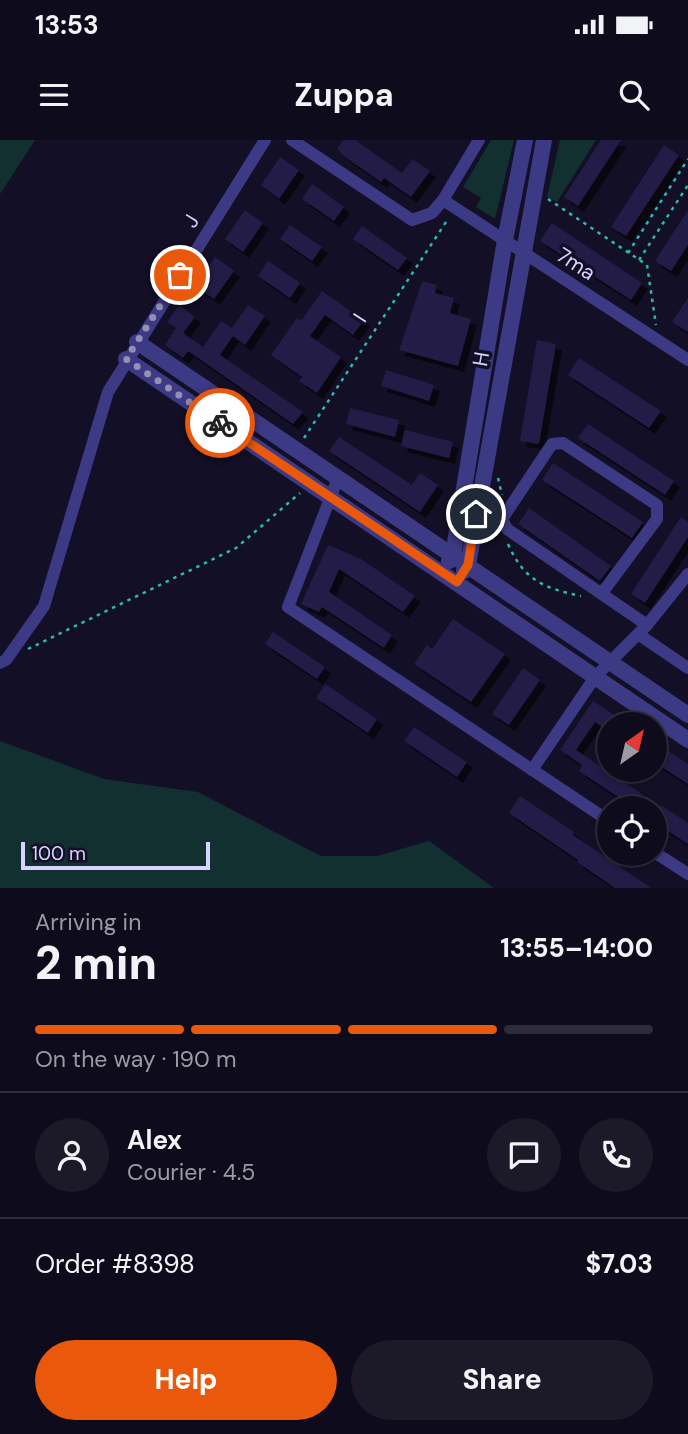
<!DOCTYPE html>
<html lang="en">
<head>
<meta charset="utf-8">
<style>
  body { margin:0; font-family:"DM Sans",sans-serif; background:#1c1929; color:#f1f3f6; height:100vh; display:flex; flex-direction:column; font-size:26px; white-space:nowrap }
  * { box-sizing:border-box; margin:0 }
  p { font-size:23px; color:#9b9ba3 }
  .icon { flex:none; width:38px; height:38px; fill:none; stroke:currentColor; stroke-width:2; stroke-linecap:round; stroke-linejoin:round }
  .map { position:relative; height:748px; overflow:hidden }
  .drawer { display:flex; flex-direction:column; background:#0e0b1c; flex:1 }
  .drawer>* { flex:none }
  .needle { width:46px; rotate:34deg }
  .controls { position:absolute; left:597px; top:572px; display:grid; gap:14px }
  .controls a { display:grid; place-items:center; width:70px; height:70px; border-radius:50%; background:#0e0b1c; box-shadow:0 4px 10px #0003,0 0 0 2px #2e2b3b; font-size:35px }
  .scale { position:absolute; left:21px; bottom:18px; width:189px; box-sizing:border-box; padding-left:7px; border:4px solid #d9d4ff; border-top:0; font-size:19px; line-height:24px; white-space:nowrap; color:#d9d4ff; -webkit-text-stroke:5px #130f26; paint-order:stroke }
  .pin { position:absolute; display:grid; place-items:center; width:60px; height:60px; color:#fff; margin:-30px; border:4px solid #fff; border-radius:50%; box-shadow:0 2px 7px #0007 }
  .courier { position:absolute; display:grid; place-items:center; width:70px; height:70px; margin:-35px; border:5px solid #ea580c; border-radius:50%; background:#fff; color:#222; box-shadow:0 2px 9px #0007 }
  .overview em { font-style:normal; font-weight:800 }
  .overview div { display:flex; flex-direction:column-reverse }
  .overview { display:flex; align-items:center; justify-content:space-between; height:119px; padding:0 35px }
  h1 { font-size:46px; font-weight:800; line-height:52px }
  .bar { display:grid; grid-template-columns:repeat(4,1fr); gap:10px 7px; align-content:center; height:84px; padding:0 35px }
  .bar i { height:9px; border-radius:5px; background:#2e2b3b }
  .bar .on { background:#ea580c }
  .bar p { grid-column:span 4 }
  .line { display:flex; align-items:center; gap:18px; padding:0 35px; border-top:2px solid #2e2b3b }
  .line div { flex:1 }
  .round { display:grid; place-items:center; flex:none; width:74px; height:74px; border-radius:37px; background:#1c1929 }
  .button { display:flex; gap:14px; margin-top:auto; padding:14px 35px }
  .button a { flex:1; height:80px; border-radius:42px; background:#ea580c; color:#fff; font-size:28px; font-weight:800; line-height:80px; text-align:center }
  .button a+a { background:#1c1929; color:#f1f3f6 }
  .status { display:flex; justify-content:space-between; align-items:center; height:49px; padding:0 35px; background:#0e0b1c; direction:ltr }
  .status svg { height:19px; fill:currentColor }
  header { display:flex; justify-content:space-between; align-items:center; height:91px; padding:0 35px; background:#0e0b1c; font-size:32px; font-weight:800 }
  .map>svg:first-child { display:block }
</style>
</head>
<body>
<div class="status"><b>13:53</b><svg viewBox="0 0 49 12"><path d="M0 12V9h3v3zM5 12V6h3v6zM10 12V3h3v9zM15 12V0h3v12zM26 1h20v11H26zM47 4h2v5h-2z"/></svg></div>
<header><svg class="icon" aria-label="menu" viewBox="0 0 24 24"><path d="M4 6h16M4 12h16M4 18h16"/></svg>Zuppa<svg class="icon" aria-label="search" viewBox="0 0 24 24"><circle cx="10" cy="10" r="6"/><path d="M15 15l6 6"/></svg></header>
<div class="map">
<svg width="688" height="748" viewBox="0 0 688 748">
  <defs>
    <filter id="shadow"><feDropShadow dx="6" dy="6" stdDeviation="0" flood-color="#0009"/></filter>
  </defs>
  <rect width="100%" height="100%" fill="#130f26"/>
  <g fill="#12302f">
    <polygon points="0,0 35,0 0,54"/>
    <polygon points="491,0 514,0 495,79 476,67 481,58 463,47"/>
    <polygon points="560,0 596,0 557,62 547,57"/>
    <polygon points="0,601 104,639 198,652 321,716 377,716 429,701 494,748 0,748"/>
  </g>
  <g fill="#241b47" filter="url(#shadow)">
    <polygon points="343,0 355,0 402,33 412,19 430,31 411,57 384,38 381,42 345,17 337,9"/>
    <polygon points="601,0 621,0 578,66 564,57"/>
    <polygon points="664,5 679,15 626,96 611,87"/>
    <polygon points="280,17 299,30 279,59 261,45"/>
    <polygon points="312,44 344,67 334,81 302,59"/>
    <polygon points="245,70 263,83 243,112 225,99"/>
    <polygon points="688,70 688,105 671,131 655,121"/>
    <polygon points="552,83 642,143 631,160 540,101"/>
    <polygon points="290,85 322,107 312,121 280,99"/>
    <polygon points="362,86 407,118 398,130 353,99"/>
    <polygon points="215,117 234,131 214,159 195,146"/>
    <polygon points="268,121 300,143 290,158 258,136"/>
    <polygon points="422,141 437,145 435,153 454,158 450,173 471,179 458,226 399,210"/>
    <polygon points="322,151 364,180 353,195 325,175 310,196 341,217 317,253 299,241 302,237 271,215 297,178 301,181"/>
    <polygon points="688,158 688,192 672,182"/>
    <polygon points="179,165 195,177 183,193 203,207 221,181 232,188 248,165 265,176 245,205 233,196 220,215 303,272 293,284 188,211 183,218 165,205 176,188 167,182"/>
    <polygon points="537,200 556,204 539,304 520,301"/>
    <polygon points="579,218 661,271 649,288 568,235"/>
    <polygon points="386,230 434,245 429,261 381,246"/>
    <polygon points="350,268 399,280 395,297 346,284"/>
    <polygon points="588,284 674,341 665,355 578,298"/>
    <polygon points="405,290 453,302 449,318 401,306"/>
    <polygon points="339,297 412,345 420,333 438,345 420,372 329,311"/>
    <polygon points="553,323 643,382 632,398 542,340"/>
    <polygon points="529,368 611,426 600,441 518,384"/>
    <polygon points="681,377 688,382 688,397 645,463 631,454"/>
    <polygon points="328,405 361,419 415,456 403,472 339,429 329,452 392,495 384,508 322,467 319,472 301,464"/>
    <polygon points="453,479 505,514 471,562 414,524 427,505 432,509"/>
    <polygon points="273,492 325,527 317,539 265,504"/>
    <polygon points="523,528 540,540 509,585 492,574"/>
    <polygon points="325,544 377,579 368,593 316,558"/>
    <polygon points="593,561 628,584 609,584 609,592 595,582 576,610 642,654 633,667 579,631 582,625 560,610"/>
    <polygon points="414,587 467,622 457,637 404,601"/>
    <polygon points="654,601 688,624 688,644 654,622"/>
    <polygon points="520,656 574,692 573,695 651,748 615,748 577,722 578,720 509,673"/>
    <polygon points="661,665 688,683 688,704 654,682 654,674"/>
  </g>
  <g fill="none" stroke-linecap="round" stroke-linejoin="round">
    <g stroke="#2fb8b0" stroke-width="2.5" stroke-dasharray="3.5 5" stroke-linecap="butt">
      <polyline points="548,59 647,125 656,185"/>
      <polyline points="628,113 688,19"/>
      <polyline points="639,120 688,45"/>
      <polyline points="304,298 448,79"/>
      <polyline points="498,338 502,355"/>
      <path d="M508,404c16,36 35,44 73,52"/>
      <polyline points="28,509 236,408 300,353"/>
    </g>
    <g stroke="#3d3a85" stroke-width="12">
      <polyline points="292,0 412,80 432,73 443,60 479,0"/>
      <polyline points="443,60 688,220"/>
      <polyline points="338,338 288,467 609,681"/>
      <polyline points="602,453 657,379 657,365 563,303 552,304 502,379 507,389 647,485"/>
      <polyline points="638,494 688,528"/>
      <polyline points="0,523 6,520 44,466 108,252 265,0"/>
      <polyline points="532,630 595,537 647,485 688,434"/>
      <polyline points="654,712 688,734"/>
    </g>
    <g stroke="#3d3a85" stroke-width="16">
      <polyline points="137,202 688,575"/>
      <polyline points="126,219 688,600"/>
      <polyline points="449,421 453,415 505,100 525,0"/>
      <polyline points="464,431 468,425 544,0"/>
    </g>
  </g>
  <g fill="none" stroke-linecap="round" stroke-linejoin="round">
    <polyline stroke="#948fb3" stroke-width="7" stroke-dasharray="0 12.6" points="180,135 126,219 220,283"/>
    <polyline stroke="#ea580c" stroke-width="9" points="220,283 457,442 468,425 476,374"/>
  </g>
  <g text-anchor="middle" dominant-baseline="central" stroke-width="7" stroke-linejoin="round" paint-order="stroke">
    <g font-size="21" fill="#d9d4ff" stroke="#130f26">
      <text transform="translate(191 81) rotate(-58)">J</text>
      <text transform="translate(576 124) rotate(33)">7ma</text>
      <text transform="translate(360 178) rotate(-57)">I</text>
      <text transform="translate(481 219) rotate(-80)">H</text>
    </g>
  </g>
</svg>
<div class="controls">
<a><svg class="needle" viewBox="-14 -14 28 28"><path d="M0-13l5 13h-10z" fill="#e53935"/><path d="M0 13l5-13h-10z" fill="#9b9ba3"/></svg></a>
<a><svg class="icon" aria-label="locate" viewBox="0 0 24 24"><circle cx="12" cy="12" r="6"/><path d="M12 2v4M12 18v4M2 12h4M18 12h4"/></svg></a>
</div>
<div class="scale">100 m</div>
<div class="pin" style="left:180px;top:135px;background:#ea580c"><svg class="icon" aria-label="bag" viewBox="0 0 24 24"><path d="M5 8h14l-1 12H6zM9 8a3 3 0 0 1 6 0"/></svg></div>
<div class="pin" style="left:476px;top:374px;background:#1f2937"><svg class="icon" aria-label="home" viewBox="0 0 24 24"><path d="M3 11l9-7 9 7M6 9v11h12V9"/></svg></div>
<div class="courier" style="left:220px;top:283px"><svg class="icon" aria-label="bike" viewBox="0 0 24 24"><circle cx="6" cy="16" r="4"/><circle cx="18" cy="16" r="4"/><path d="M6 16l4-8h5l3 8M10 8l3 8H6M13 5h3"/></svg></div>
</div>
<section class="drawer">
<div class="overview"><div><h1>2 min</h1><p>Arriving in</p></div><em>13:55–14:00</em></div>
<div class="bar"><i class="on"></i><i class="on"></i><i class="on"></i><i></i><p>On the way · 190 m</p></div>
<div class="line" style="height:126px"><a class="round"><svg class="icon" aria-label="person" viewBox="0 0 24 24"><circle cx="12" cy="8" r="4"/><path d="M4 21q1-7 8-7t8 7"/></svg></a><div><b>Alex</b><p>Courier · 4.5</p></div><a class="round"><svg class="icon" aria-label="chat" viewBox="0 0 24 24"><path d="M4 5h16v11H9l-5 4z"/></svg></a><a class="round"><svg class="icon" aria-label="phone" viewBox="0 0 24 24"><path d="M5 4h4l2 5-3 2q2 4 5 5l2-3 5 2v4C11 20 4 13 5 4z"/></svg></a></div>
<div class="line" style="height:91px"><div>Order #8398</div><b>$7.03</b></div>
<div class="button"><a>Help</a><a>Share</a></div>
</section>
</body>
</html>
